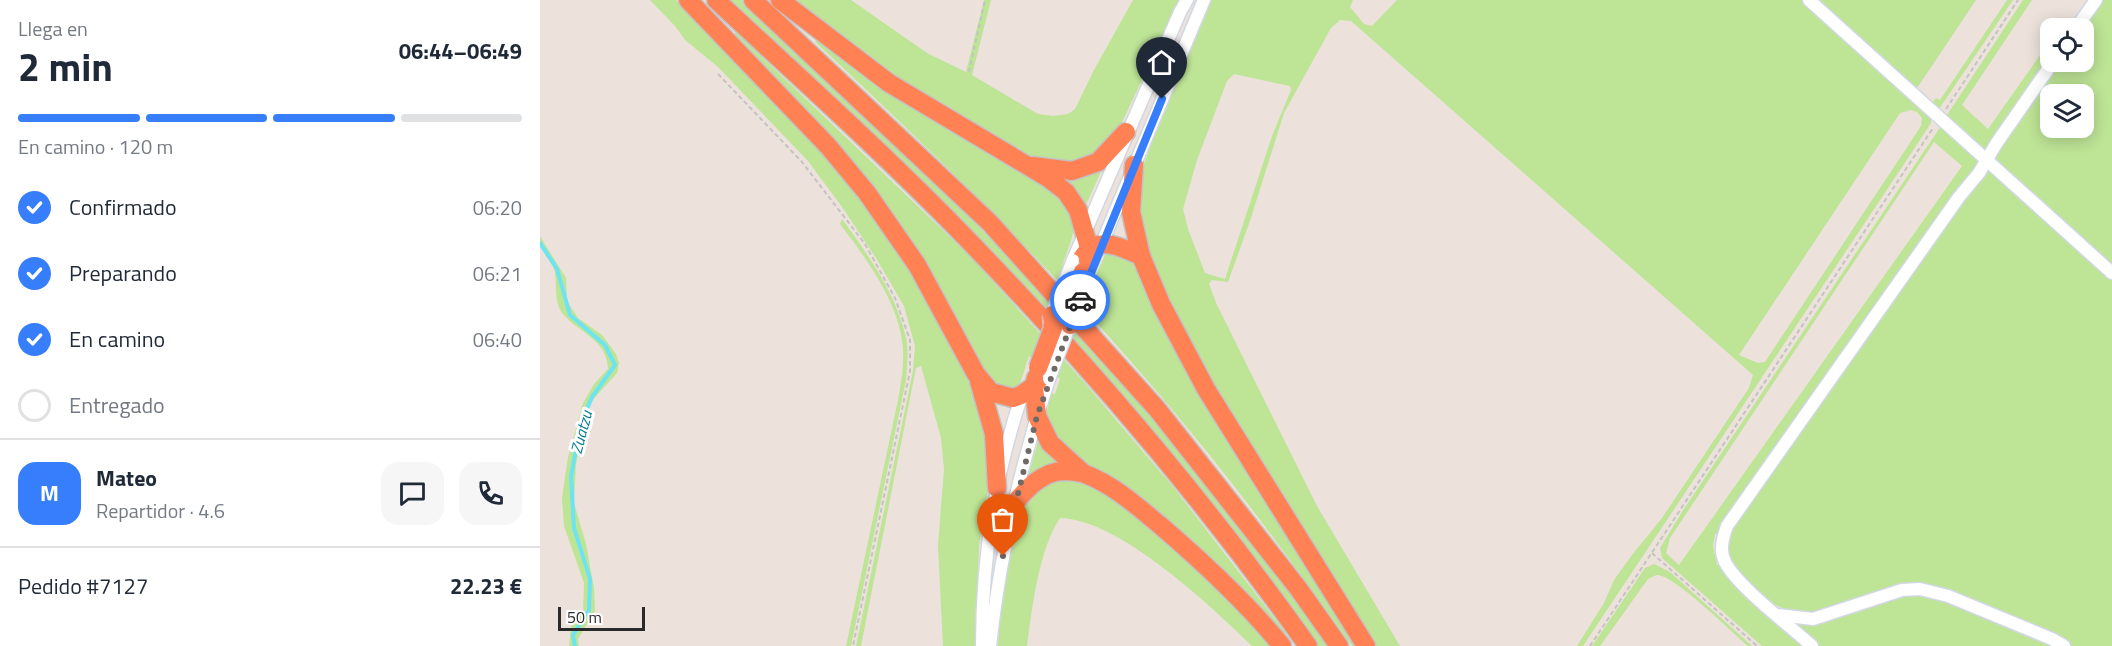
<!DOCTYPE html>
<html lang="es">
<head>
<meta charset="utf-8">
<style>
  body { margin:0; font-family:"Titillium Web",sans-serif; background:#f6f6f7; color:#1f2937; height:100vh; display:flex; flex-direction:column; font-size:22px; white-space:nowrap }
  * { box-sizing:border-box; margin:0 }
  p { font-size:20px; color:#747a83 }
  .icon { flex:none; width:33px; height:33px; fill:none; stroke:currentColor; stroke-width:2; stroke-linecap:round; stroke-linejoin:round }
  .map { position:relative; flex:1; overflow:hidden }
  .sheet { display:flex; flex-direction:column; background:#fff; width:540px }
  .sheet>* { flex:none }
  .fabs { position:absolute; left:1500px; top:18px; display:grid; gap:12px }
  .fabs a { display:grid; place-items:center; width:54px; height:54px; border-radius:12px; background:#fff; box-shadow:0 3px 15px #0003; font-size:30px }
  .scale { position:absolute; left:18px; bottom:15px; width:87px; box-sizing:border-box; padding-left:6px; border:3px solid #2a2a2a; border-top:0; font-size:16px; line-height:21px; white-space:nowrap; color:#2a2a2a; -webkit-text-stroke:4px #fff; paint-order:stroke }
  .pin { position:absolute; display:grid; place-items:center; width:51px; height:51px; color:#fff; margin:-62px -26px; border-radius:50% 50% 50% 0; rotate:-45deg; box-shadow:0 0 6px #0007 }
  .pin .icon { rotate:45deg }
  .courier { position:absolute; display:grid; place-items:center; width:60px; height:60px; margin:-30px; border:4px solid #377efd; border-radius:50%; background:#fff; color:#222; box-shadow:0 2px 8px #0007 }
  .headline em { font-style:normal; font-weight:700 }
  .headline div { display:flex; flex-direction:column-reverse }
  .headline { display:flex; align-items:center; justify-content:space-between; height:102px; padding:0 18px }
  h1 { font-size:39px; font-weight:700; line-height:45px }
  .bar { display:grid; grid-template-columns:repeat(4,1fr); gap:9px 6px; align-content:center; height:72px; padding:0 18px }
  .bar i { height:8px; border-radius:4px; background:#e0e1e3 }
  .bar .selected { background:#377efd }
  .bar p { grid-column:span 4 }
  .line { display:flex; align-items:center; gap:15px; padding:0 18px; border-top:2px solid #e0e1e3 }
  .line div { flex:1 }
  .round { display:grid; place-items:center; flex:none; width:63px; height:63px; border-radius:18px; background:#f6f6f7 }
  ol { padding:0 18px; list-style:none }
  li { display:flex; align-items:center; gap:18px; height:66px }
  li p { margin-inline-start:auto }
  li .icon { padding:6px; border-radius:50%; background:#377efd; color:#fff; stroke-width:4 }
  li:last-child { color:#747a83 }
  li i { width:33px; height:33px; border:3px solid #e0e1e3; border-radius:50% }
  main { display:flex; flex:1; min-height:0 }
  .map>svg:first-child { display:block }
</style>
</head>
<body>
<main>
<section class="sheet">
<div class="headline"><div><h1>2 min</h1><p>Llega en</p></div><em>06:44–06:49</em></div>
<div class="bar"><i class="selected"></i><i class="selected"></i><i class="selected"></i><i></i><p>En camino · 120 m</p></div>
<ol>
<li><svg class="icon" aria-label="check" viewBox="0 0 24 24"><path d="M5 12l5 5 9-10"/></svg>Confirmado<p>06:20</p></li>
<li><svg class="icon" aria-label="check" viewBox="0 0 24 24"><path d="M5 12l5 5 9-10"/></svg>Preparando<p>06:21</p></li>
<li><svg class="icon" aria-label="check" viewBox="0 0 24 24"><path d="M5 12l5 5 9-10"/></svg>En camino<p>06:40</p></li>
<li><i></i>Entregado</li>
</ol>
<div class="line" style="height:108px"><b class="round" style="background:#377efd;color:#fff">M</b><div><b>Mateo</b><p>Repartidor · 4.6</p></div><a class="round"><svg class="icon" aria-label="chat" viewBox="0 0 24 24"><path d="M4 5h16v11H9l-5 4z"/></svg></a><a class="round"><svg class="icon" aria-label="phone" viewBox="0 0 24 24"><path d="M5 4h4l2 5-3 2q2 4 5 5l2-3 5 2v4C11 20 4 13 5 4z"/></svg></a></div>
<div class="line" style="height:78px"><div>Pedido #7127</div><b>22.23 €</b></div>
</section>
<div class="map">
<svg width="1572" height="646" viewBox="0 0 1572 646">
  <rect width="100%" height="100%" fill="#ece2db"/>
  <g fill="#bee496" fill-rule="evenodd">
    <polygon points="110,0 136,0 247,113 311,186 355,248 403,323 435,397 447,444 448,489 439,546 435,646 403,646 398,545 404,469 401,438 381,366 376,368 321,646 316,646 373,371 375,346 364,306 336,258 302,207 268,161 178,67 145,40 135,26"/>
    <path d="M189,0h12c126,117 253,235 366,364 78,90 152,185 221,282h-10l-39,-54 -118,-151 -61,-72 -85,-92z"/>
    <polygon points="250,0 311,0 387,53 426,72 444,0 451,0 432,75 498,114 513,116 528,114 535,109 554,70 593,0 640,0 574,139 555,154 532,164 512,164 487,157 366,85"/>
    <path d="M672,0h141l-3,7 14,17 8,2 25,-26h409l125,117v6l-19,29 -329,494h-6l27,-43 10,-23 18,-25 30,-37 87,-130 4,-13 -402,-354 -11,-1 -9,8 -47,85 -34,108 -22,61 -16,-2 -3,4 8,21 100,201 83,140h-24l-169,-273 -27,-47 -38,-88 -5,-45 6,-26 15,-43zM694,74l56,12 1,4 -19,46 -47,143 -20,-6 -17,-44 -5,-20 14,-49 30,-79zM1371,110l6,2 5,6 -1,8 -156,236 -7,1 -19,-8 161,-242z"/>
    <polygon points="1275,0 1436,0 1377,88 1393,102 1396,98 1400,100 1467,0 1473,0 1399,109 1394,109"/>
    <polygon points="1483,0 1492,0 1422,105 1448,129 1510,41 1510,60 1446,152 1406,119 1407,115"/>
    <path d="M1560,0h12v269l-118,-109 2,-8 61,-90h27v-34h-4zM1510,94h34v34h-34z"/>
    <path d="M196,32l236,226 112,124 90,106 112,145 -4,2 -144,-135 -57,-40 -20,-17 -16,-22 6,-28 4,1 5,-15 -31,-23 -10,31c-13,4 -22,-2 -33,-9l-44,-85 -210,-257z"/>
    <path d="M276,40l62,42 165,102c35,34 38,32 20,79l29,21 13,-29 6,-3 22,9 224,384 -5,1c-51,-71 -102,-142 -158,-210 -115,-141 -245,-270 -379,-394z"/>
    <path d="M1401,126l41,35 -262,372 -5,1 -2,12 4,19 6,-1 82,82h-43l-100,-88 -2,-10 22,-36zM1394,142l28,24 -283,399 -13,-12 4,-15z"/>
    <polygon points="563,167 546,205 523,180 542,177"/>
    <polygon points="1448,170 1572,279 1572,646 1532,646 1524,641 1436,607 1436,600 1413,591 1407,594 1386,587 1285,614 1254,613 1229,602 1206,583 1186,558 1186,537 1424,196"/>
    <path d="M302,219c26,36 54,74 64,119 3,13 1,28 0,42l-55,266h-5l52,-246c3,-17 6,-33 5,-50 -2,-45 -37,-92 -63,-126z"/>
    <path d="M0,236l26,42 1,23 11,17 24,17 14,19 3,9 -2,10 -28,31 -13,60 -2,39 12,41 8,44 1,23 -17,28 1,7h-10l2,-19 12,-16 1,-28 -20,-57 -2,-28 6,-41 15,-54 11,-19 14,-15c-1,-30 -28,-35 -45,-55 -9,-11 -6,-28 -8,-41 -3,-15 -15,-18 -15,-37z"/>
    <polygon points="499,438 523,463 488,477"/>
    <path d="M525,478l15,2 34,18 33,26 62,56 62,66h-19c-41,-40 -133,-127 -192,-128 -21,31 -28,90 -33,128h-29c2,-35 9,-116 29,-144 9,-14 22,-20 38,-24z"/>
    <path d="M1114,564l16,8 82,74h-4c-15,-13 -75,-72 -91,-71 -3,1 -6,2 -9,4l-48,67h-8l53,-78z"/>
    <polygon points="1365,594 1396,596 1518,646 1277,646 1256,627 1259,621"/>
  </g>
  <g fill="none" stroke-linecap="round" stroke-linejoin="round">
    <polyline stroke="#6ce4f1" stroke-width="4" points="0,243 17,269 30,315 65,345 75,365 52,397 40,426 31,477 34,528 50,579 49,610 33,635 35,646"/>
    <g stroke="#d1d7e3" stroke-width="15">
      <g id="minor">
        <polyline points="1269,0 1572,273"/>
        <polyline points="1536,28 1556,0"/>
        <polyline points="559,250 664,0"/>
        <polyline points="533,260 640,12 647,0"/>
        <polyline points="1238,615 1273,619 1362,590 1380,589 1408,596 1512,639 1524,646"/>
        <path d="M442,646c0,-86 13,-173 41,-254"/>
        <path d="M450,646c10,-91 30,-180 59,-267"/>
        <path d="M1272,646c-23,-21 -74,-59 -87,-84 -6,-12 -2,-25 2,-36l232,-329 20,-24 17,-29 57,-82"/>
      </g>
    </g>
    <g stroke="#c3c3c3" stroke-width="21">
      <g id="highway">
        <polyline points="148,0 288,146 327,193 377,265 436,374 451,392 473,398 481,395 494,386 503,374"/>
        <path d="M176,0c85,79 172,157 252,240 123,127 238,262 340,406"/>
        <polyline points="213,0 450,223 617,409 758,588 799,646"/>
        <polyline points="240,0 349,83 508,178 526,192 538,210 549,248 543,272"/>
        <polyline points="594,165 591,212 601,256 621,304 666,389 826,646"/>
        <polyline points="493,166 532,171 558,162 586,132"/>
        <path d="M542,258c16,-24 38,-11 59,-2"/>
        <polyline points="496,378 494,386 497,416 510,443 543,473"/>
        <polyline points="439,381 454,434 457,488"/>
        <path d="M474,504c12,-15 28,-32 49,-33 7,0 16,1 22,3 29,11 53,33 76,52 43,37 85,76 121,120"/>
      </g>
    </g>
    <g stroke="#c3c3c3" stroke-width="2" stroke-dasharray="4.5 3" stroke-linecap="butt">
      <polyline points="429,72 445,0"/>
      <polyline points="178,74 262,162 325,244 355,298 370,340 370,371 313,646"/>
      <polyline points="1406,109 1478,0"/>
      <polyline points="1112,553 1217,646"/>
      <polyline points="1050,646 1393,128"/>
    </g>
    <use href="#minor" stroke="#fff" stroke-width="12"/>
    <use href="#highway" stroke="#ff8154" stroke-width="18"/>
    <g stroke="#d1d7e3" stroke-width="15" stroke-linecap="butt">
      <g id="minor-bridge">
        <polyline points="509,321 533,260"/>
        <polyline points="509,379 532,319"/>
      </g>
    </g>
    <g stroke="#c3c3c3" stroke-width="21" stroke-linecap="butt">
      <g id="highway-bridge">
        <polyline points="530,325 530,307 543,272"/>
        <polyline points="498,368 513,328 512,315"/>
      </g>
    </g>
    <use href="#minor-bridge" stroke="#fff" stroke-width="12"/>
    <use href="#highway-bridge" stroke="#ff8154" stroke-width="18"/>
  </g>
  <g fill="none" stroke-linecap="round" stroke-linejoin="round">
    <polyline stroke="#6e6a68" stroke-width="6" stroke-dasharray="0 10.8" points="463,556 497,416 540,300"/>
    <polyline stroke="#377efd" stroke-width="8" points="540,300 622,99"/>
  </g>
  <g text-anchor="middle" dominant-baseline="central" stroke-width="6" stroke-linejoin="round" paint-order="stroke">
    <g font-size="16" font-style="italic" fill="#0b7e96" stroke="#fff">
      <text transform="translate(41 432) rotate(-75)">Zuatzu</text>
    </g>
  </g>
</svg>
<div class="fabs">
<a><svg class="icon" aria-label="locate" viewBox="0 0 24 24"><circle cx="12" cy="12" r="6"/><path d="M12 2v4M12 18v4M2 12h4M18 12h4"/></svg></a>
<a><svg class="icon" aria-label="layers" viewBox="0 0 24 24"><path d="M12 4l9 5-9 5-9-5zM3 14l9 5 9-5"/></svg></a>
</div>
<div class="scale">50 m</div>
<div class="pin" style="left:463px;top:556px;background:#ea580c"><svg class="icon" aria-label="bag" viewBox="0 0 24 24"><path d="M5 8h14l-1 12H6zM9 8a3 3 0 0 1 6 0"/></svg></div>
<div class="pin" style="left:622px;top:99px;background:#1f2937"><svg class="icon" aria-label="home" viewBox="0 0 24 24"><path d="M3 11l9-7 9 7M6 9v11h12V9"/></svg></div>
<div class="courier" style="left:540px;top:300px"><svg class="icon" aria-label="car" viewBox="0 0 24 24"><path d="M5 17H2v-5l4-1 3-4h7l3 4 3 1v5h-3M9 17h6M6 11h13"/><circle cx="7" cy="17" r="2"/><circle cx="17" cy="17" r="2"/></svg></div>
</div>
</main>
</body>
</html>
